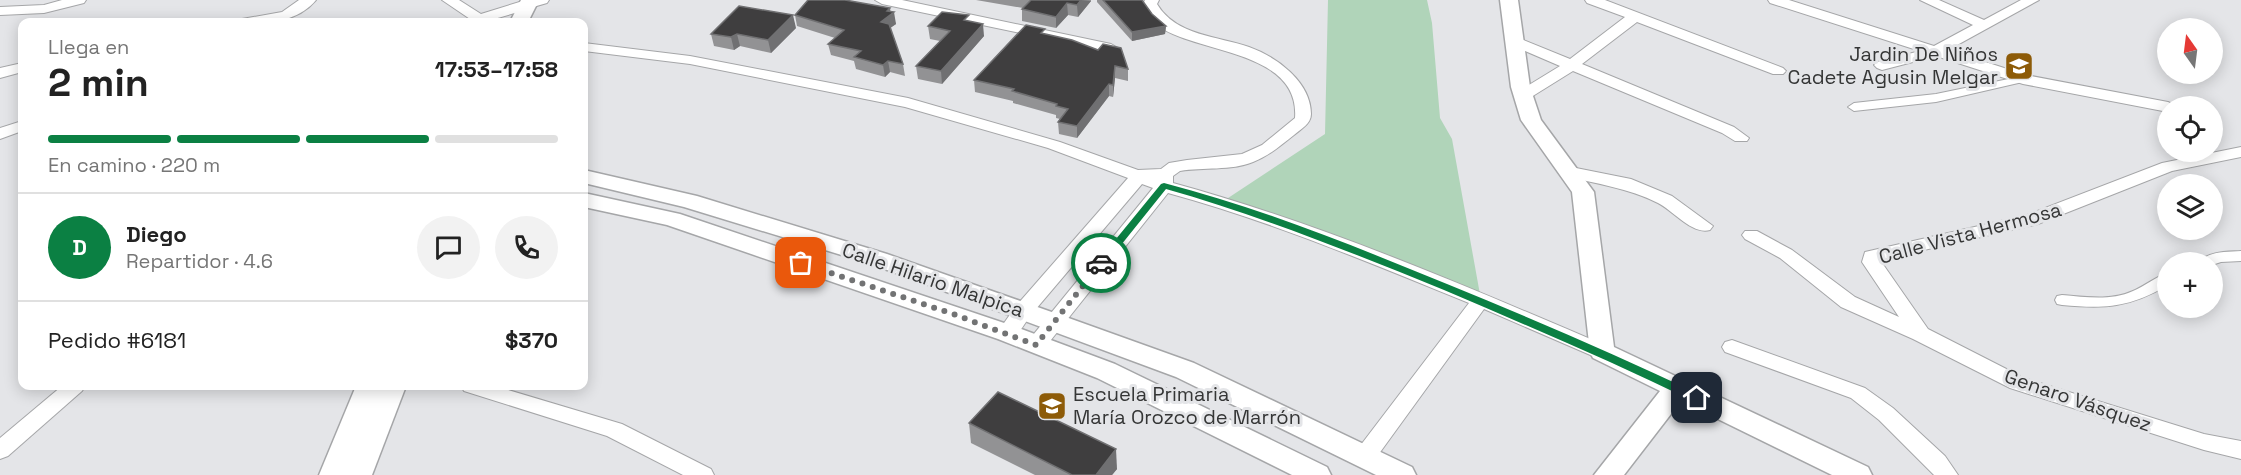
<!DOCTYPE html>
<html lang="es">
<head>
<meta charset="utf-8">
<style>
  body { margin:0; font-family:"Space Grotesk",sans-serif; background:#f2f2f2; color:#222; height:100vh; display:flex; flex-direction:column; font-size:22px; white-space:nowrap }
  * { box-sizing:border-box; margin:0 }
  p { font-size:20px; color:#767676 }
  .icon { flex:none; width:33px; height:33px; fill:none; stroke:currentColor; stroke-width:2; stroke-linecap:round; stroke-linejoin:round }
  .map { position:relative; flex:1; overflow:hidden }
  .details { position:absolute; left:18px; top:18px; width:570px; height:372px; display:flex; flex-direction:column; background:#fff; border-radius:12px; box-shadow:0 3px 15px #0003 }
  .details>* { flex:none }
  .needle { width:39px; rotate:346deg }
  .buttons { position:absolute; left:2157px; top:18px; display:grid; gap:12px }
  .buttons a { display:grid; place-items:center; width:66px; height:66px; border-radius:50%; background:#fff; box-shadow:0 3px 15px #0003; font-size:30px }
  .pin { position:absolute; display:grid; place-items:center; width:51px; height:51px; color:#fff; margin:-26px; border-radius:12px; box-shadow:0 3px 9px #0006 }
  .courier { position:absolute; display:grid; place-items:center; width:60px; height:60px; margin:-30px; border:4px solid #0b8043; border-radius:50%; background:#fff; color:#222; box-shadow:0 2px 8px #0007 }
  .overview em { font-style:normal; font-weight:700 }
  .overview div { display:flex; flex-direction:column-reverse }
  .overview { display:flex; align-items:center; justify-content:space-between; height:102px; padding:0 30px }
  h1 { font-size:39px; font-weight:700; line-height:45px }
  .bar { display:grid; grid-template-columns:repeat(4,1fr); gap:9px 6px; align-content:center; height:72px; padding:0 30px }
  .bar i { height:8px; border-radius:4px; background:#e0e0e0 }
  .bar .active { background:#0b8043 }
  .bar p { grid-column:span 4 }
  .line { display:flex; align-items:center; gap:15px; padding:0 30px; border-top:2px solid #e0e0e0 }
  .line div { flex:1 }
  .round { display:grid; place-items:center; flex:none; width:63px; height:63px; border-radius:32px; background:#f2f2f2 }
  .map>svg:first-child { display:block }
</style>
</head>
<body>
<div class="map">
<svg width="2241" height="475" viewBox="0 0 2241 475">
  <rect width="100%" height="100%" fill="#e4e5e8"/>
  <polygon fill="#b0d4b9" points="1328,0 1427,0 1432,23 1440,118 1452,139 1481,300 1222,202 1325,134"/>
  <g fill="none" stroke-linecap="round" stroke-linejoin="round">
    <g stroke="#a5a6a8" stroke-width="2">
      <g id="pedestrian">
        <polygon points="2023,76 2029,79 2027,81 1936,102 1854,111 1848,107 1854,103 1936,94"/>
        <path d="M2241,251v10l-20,1 -9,3v-3h-13c10,-11 28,-10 42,-11z"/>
        <path d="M2168,273v12c-39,23 -63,24 -106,20l-5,-1 -2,-4 2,-4 5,-1c24,2 49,6 71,-4 12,-5 22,-14 35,-18z"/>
      </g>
    </g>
    <g stroke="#a5a6a8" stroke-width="2">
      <g id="minor">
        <polygon points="62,0 86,0 84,3 44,13 0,15 0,7 44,5"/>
        <path d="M299,0h17c-18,22 -50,25 -76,22l2,-3 40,-7z"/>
        <path d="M442,0h17l22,14 45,-14h23l-2,3c-26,7 -52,19 -79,19l2,-3z"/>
        <polygon points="875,0 902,0 1111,44 1118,48 1111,52 882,4"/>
        <path d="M1145,0h14l-2,4c19,32 61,32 92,43 28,10 62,35 62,67 0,10 -10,15 -17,21 -13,10 -25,21 -41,27 -22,9 -50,5 -73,9l-7,5v7c150,41 293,103 436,164l3,5 -3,5 -7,2 -7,-2 -111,-48 -111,153 -8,3 -8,-3 -3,-6 3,-6 112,-147c-99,-40 -198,-82 -301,-110l-125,157 -7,2 -7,-2 -3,-5 3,-5 124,-152 -11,-4 -112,132c-8,11 -14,27 -30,22l-3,-5 19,-27 112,-128 -80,-30 -143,-41 -215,-43 -106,-13v-8l106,13 218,42 152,44 78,28 23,-1 8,-6 18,-3 55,-6 20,-9 33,-27c5,-66 -93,-65 -132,-89 -9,-7 -15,-15 -20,-25z"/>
        <polygon points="1585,0 1605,0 1783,68 1786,71 1783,74 1773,74 1637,22 1582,64 1734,127 1749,138 1747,141 1735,141 1722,133 1573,71 1528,99 1516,99 1514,96 1516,93 1560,66 1511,45 1509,42 1511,39 1521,39 1570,59 1625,17 1587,3"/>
        <polygon points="1768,0 1789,0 1934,46 1973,25 1920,0 1939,0 1984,20 2021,0 2039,0 1948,50 2026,75 2168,102 2176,106 2168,106 2168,112 2023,84 1936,56 1882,70 1877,68 1874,65 1877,62 1920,51 1770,3"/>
        <polygon points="22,63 22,72 0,78 0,68"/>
        <polygon points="22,121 22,131 0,139 0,128"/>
        <polygon points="2241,147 2241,157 2172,171 2038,224 1880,260 1928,329 2024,378 2204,434 2241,441 2241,459 2204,450 2010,388 1913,339 1841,307 1780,258 1745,239 1742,235 1745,231 1757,231 1792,250 1855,297 1899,317 1862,262 1865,252 2027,215 2162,163"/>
        <path d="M1571,167l60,12 41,17 41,30 -3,4c-18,5 -36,-19 -52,-27 -30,-15 -61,-19 -93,-27l-2,-4 2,-4z"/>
        <polygon points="1732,340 1865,388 1893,408 1945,456 1958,475 1934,475 1879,420 1851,398 1725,352 1722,347 1725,342"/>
        <polygon points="62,386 85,386 82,391 8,456 0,459 0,438"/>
        <polygon points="461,386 495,386 622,424 711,469 714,475 683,475 607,436 464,391"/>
      </g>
    </g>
    <g stroke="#a5a6a8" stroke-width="3">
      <g id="tertiary">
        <polygon points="521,0 539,0 528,22 510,22"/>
        <polygon points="1500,0 1518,0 1530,87 1541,120 1594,192 1614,347 1868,467 1872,475 1832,475 1681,401 1624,475 1594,475 1660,391 1593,358 1590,352 1572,192 1521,120 1511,87"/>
        <polygon points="584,170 697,196 887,254 1063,316 1194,363 1412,467 1416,475 1376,475 1176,377 871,264 684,207 584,183"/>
        <polygon points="584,193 680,214 1016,327 1115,364 1327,467 1331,475 1292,475 1097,378 998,339 667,225 584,207"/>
        <polygon points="356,386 406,386 372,475 319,475"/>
      </g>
    </g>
    <use href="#pedestrian" fill="#fff" fill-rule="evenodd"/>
    <use href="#minor" fill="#fff" fill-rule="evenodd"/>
    <use href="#tertiary" fill="#fff" fill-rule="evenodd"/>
  </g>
  <g fill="#929294">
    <polygon points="976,0 1091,0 1091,1 1078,17 1068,15 1056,28 1022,21 1022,9 1023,8"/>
    <polygon points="1097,0 1142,0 1152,14 1166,26 1165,34 1132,41 1097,2"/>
    <polygon points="891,12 896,24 890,28 903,64 905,76 890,72 885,77 856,69 854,61 831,55 828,44 835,38 797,26 795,15"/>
    <polygon points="969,21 984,36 942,84 918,79 916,66 940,41 930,39 928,26"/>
    <polygon points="796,28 771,53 740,46 734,50 714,46 711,34"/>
    <polygon points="1045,34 1128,69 1128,81 1115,78 1113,97 1109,96 1077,138 1059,134 1058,122 1060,119 1056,118 1056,115 1013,103 1013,101 975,92 974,80"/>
    <polygon points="969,423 1117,469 1112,475 1035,475 971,443"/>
  </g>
  <g fill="#707072">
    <polygon points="1081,0 1091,1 1078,17 1077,5"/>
    <polygon points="1067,3 1068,15 1056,28 1056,17"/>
    <polygon points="890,8 891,15 894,12 896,24 883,33 881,22"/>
    <polygon points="793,15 796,28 771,53 768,40"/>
    <polygon points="983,24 984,36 942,84 941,71"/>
    <polygon points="1166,26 1165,34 1132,41 1132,32"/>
    <polygon points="737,34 740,46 734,50 731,37"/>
    <polygon points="888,61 890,72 885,77 883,65"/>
    <polygon points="1115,66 1115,78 1113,97 1113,85"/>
    <polygon points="1109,84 1109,96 1077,138 1077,126"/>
    <polygon points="1116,449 1117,469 1112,475 1096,475"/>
  </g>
  <g fill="#3f3e3f" stroke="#707072" stroke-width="1.5">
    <polygon points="808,0 845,0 890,8 887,11 894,12 881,22 889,24 903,64 888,61 883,65 854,57 861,51 828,44 844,30 795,15"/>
    <polygon points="1031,0 1081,0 1077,5 1067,3 1056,17 1022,9"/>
    <polygon points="1103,0 1142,0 1152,14 1166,26 1132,32"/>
    <polygon points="739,6 793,15 768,40 737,34 731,37 711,34"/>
    <polygon points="942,12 969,15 964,20 983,24 941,71 916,66 950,31 928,26"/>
    <polygon points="1026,25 1045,29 1041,33 1072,40 1098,50 1103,44 1121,48 1128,69 1115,66 1113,85 1109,84 1077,126 1058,122 1068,109 1056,106 1057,104 1012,91 1014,89 974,80"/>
    <polygon points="998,392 1116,449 1096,475 1072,475 969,423"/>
  </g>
  <path fill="#0b8043" d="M1164,183c97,25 190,63 283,101 86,35 170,71 254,111l2,3 -2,3h-8c-82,-40 -165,-75 -249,-111 -91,-37 -183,-74 -278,-101l-61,76h-7v-4l63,-77z"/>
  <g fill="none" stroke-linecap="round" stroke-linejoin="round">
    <polyline stroke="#727374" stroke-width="6" stroke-dasharray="0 10.8" points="801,263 953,314 1036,345 1101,263"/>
  </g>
  <defs>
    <g id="school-square" transform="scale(1.5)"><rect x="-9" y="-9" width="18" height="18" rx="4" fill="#8d5b08" stroke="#e4e5e8"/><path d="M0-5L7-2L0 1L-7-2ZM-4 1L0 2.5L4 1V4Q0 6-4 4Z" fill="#fff"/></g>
  </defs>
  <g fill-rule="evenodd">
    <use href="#school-square" x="2019" y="66"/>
    <use href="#school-square" x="1052" y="406"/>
  </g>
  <g text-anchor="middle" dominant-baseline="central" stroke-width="6" stroke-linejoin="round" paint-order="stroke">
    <g font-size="20" fill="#353636" stroke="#e4e5e8" text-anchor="end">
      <text x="1998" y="54">Jardin De Niños<tspan x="1998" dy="23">Cadete Agusin Melgar</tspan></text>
      <text x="1073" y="394" text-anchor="start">Escuela Primaria<tspan x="1073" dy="23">María Orozco de Marrón</tspan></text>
    </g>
    <g font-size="20" fill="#353636" stroke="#e4e5e8">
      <text transform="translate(1970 233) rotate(-15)">Calle Vista Hermosa</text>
      <text transform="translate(933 280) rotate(19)">Calle Hilario Malpica</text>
      <text transform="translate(2078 400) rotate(19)">Genaro Vásquez</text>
    </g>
  </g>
</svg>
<div class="buttons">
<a><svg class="needle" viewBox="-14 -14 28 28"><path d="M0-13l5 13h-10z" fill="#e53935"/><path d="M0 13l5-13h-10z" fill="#767676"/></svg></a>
<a><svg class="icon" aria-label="locate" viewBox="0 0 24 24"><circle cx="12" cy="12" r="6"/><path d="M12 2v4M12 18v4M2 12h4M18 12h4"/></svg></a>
<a><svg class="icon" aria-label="layers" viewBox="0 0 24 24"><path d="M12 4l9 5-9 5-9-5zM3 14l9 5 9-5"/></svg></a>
<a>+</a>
</div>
<div class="pin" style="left:801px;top:263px;background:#ea580c"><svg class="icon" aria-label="bag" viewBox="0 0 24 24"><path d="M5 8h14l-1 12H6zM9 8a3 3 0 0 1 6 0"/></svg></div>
<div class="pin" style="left:1697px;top:398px;background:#1f2937"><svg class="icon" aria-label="home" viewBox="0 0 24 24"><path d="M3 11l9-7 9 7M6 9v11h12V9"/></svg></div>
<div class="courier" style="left:1101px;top:263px"><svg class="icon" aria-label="car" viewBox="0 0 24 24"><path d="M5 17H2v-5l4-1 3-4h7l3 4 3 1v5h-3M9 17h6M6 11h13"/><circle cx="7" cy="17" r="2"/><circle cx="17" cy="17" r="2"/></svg></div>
<section class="details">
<div class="overview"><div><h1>2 min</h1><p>Llega en</p></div><em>17:53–17:58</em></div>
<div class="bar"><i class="active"></i><i class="active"></i><i class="active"></i><i></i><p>En camino · 220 m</p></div>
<div class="line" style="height:108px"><b class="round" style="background:#0b8043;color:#fff">D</b><div><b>Diego</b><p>Repartidor · 4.6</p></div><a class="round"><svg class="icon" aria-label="chat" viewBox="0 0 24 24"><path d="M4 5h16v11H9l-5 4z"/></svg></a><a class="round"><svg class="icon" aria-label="phone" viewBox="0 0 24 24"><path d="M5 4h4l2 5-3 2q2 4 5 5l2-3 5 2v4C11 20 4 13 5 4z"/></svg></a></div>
<div class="line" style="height:78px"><div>Pedido #6181</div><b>$370</b></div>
</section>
</div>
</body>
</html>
